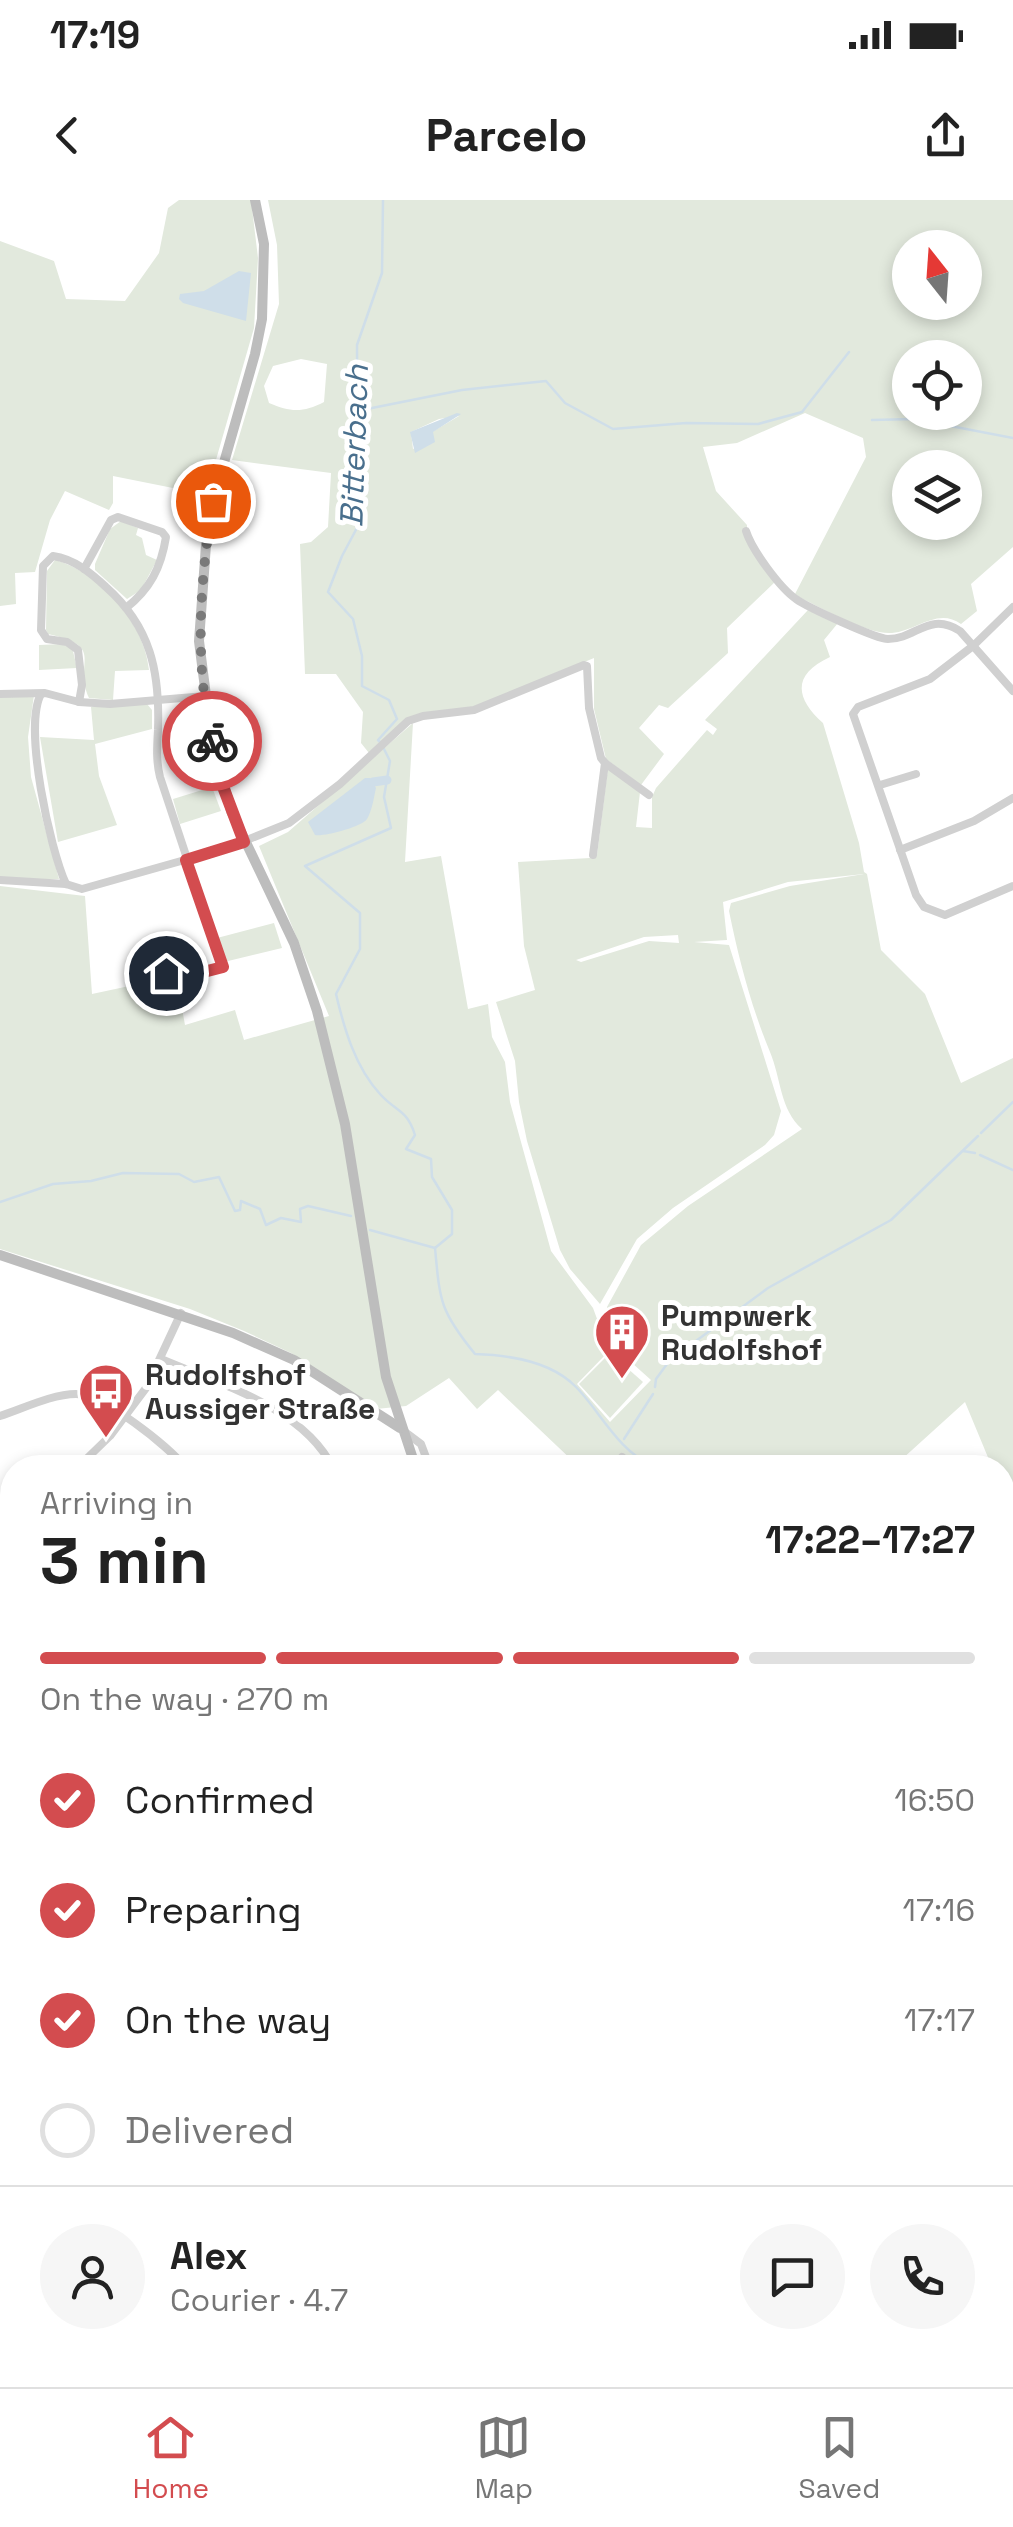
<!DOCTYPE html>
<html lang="en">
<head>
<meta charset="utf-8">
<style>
  body { margin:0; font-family:"Space Grotesk",sans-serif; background:#f6f6f6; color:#222; height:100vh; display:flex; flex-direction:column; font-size:38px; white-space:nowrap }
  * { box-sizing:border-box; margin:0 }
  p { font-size:32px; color:#767676 }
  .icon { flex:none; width:55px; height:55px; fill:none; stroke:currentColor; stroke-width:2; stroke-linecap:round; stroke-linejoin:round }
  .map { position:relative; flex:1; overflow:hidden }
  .sheet { position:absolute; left:0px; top:1255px; width:1015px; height:932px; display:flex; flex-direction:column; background:#fff; border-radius:40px 40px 0 0; box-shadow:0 5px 15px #0003 }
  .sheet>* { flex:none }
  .needle { width:65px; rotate:343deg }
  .tools { position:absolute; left:892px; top:30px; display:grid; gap:20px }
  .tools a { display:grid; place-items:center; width:90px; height:90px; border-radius:50%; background:#fff; box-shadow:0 5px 15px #0003; font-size:50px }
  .pin { position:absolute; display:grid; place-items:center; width:85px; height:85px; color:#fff; margin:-42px; border:5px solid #fff; border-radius:50%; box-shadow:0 2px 10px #0007 }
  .courier { position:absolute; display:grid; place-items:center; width:100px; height:100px; margin:-50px; border:8px solid #d34c4f; border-radius:50%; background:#fff; color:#222; box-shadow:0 2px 12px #0007 }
  .head em { font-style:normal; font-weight:700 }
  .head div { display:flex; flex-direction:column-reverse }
  .head { display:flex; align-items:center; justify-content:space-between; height:170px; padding:0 40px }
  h1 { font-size:65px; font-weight:700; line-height:75px }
  .bar { display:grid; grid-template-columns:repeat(4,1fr); gap:15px 10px; align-content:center; height:120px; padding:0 40px }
  .bar i { height:12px; border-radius:8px; background:#e0e0e0 }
  .bar .on { background:#d34c4f }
  .bar p { grid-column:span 4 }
  .line { display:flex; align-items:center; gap:25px; padding:0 40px; border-top:2px solid #e0e0e0 }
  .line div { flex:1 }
  .round { display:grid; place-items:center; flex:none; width:105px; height:105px; border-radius:52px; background:#f6f6f6 }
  ol { padding:0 40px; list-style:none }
  li { display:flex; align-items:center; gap:30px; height:110px }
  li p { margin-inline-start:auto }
  li .icon { padding:10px; border-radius:50%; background:#d34c4f; color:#fff; stroke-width:4 }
  li:last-child { color:#767676 }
  li i { width:55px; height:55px; border:5px solid #e0e0e0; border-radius:50% }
  .status { display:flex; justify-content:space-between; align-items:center; height:70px; padding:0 50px; background:#fff; direction:ltr }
  .status svg { height:28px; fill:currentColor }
  header { display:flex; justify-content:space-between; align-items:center; height:130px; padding:0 40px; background:#fff; font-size:45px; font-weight:700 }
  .tabs { display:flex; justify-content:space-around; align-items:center; height:140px; border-top:2px solid #e0e0e0; background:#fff; font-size:28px; color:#767676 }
  .tabs a { display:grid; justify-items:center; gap:5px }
  .tabs .on { color:#d34c4f }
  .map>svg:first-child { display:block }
</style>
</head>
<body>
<div class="status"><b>17:19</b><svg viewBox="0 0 49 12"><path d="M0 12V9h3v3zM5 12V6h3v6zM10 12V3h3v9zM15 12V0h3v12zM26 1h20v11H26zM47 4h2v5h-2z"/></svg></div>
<header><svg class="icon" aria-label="back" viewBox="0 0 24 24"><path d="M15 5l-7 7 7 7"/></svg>Parcelo<svg class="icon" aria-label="share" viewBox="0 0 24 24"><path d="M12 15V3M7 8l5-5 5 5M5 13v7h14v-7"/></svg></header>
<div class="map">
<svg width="1013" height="2187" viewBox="0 0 1013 2187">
  <rect width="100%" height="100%" fill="#fff"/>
  <g fill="#e2e9dd" fill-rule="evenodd">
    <polygon points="179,0 251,0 258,58 254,128 207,291 173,288 113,276 113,303 109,310 65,291 50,320 35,372 15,373 16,404 0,406 0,41 54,61 66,99 125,101 159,53 168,8"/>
    <path d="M268,0h745v347l-42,37 6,27 -16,13c-23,-17 -45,7 -69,9 -24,2 -68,-24 -91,-35l-6,-4 71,-137 -3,-19 -58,-25 -68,30 -34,4 13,44 31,34v16l29,40 -49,47 1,25 -60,55 -9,-3 -20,23 25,26 -23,31 -35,-26 -12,-50v-51l-120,50 -56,7 -49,38 -8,-10 2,-31 -27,-38h-31l-5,-130 11,-2 17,-15 3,-54 -99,-13 47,-156 -2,-59zM910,48h55v54h-55zM910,158h55v54h-55zM301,159l26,5 -3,38c-21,11 -34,10 -55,1l-5,-17 9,-20zM459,216l-27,16 1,5 -20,12 -2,-17 28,-13zM910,268h55v54h-55z"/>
    <polygon points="121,321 138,328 136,335 142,338 146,355 157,360 141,390 127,399 95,370 95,364 110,329"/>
    <path d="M55,360c45,12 90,64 94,110l-34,1 -2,29 -24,-2c-16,-37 18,-51 -41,-64l-2,-4 1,-59z"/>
    <path d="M808,410l30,13 -14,17 6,17c-37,17 -36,40 -7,66l36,120 5,29 3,2 14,76 44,44 36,89 52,-25v465l-10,-28 -1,-27 -10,-1 -27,-65 -64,58 3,7h-311l-16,-2 -79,-75 -21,19 -28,-31 -43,28 -30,3 -85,-56 -47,-22 -54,-22 -190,-60v-363l85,10 7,98 84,-18 9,49 50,-15 9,30 85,-24 -70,-170 29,-14 125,-109 -8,139 36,-6 27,153 20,-5 4,33 13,25 5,40 41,149 42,57 16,43 -32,33 33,38 41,-42 -38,-34 -5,-14 -1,-25 34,-62 47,-39 114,-77c-22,-19 -21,-51 -32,-77 -19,-46 -31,-92 -41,-141l2,-8 59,-17 74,-12 -76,8 -65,20 4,38 -33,2 35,3 52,166 -7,24 -9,10 -92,63 -36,31 -37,65 -30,-35 -10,-19 -33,-109 -8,-39 -4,-41 -19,-59 39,-12 -11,-44 -6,-84 72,-4 7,-3 11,-87 32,24 -4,35 16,1v-31l4,-9 51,-58 6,5 4,-6 -12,-9zM678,735l1,8 -30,-2 -68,21 -5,-2 68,-23z"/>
    <polygon points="63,444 72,447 77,468 39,470 39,445"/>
    <polygon points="34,495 28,537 31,577 59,679 0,679 0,497"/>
    <polygon points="147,504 152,510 152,529 95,544 99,576 117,625 58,642 40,537 94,540 91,507"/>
    <polygon points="212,587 221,611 180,624 173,599"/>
    <polygon points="274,723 282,748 224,762 217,738"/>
    <polygon points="610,1153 643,1182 610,1218 579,1184"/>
    <polygon points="1013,1387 1013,1445 1003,1449 1003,1391"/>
    <polygon points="1013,1451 1013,1518 1003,1537 1003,1454"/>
    <polygon points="0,1548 12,1557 12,2175 740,2175 740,2187 0,2187"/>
    <polygon points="1003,1556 1013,1572 1013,1885 1002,1879"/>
  </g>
  <g fill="#cfdee9">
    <polygon points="239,71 251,73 246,121 183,103 179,99 180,94 204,91"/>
    <polygon points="457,213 461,214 433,232 435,242 415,253 410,232"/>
    <path d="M365,578h5l6,10c-2,9 -4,23 -9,31 -5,8 -44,18 -52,16l-7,-13z"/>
  </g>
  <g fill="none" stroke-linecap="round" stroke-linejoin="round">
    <g stroke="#cfdee9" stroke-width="2.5">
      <polyline points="362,210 462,190 546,181 565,203 613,229 686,223 758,224 802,212 849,152"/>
      <polyline points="872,220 914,219 1013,238"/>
      <polyline points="380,542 378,540 397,519 389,500 362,486 362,456 353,419 328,392 342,356 358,326 357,145 382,73 383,0"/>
      <path d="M384,549l6,12 -6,36 7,31 -86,38 55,47v36l-24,45c8,34 19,73 44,100 16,18 27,15 35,41l-9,14 25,10 1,18 20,33v24l-17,14"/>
      <polyline points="981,933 1013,902"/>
      <polyline points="963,951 975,953"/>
      <polyline points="980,955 1013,970"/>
      <polyline points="0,1002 53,984 91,981 123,973 179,974 194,982 219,977 235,1011 240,1010 241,1001 260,1009 266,1025 281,1018 301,1022 300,1009 308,1006 351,1016"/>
      <polyline points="370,1030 435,1048"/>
      <path d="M435,1048c5,54 5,63 40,106 33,1 76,7 101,33 23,23 43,65 76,78 17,6 44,0 62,3"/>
      <polyline points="655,1187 656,1179 670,1160 768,1088 891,1020 978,936"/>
      <polyline points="624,1239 653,1194"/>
      <polyline points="845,1268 852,1258"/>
      <polyline points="1002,1771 1006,1775 1009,1765 1013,1769"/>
    </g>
    <polyline stroke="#cfdee9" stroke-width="9" points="373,582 387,580"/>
    <g stroke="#d0d0d0" stroke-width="8">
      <path d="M746,331c6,19 34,57 50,68 11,8 80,40 92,40 28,0 41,-28 72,-8l53,60"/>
      <path d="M84,369l27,-49 7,-3 44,15 4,5c-5,31 -16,52 -40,71"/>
      <polyline points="1013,407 973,446 930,479 858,507 853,514 916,695 924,707 945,715 1013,686"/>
      <polyline points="0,494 45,493 79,502 110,504 206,496"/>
      <path d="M41,494c-18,33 9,155 25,190"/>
      <path d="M79,502l3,-17 -4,-35 -11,-8 -20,-3 -6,-9 2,-64 10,-10c21,3 38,17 53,31 45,40 54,85 52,143 -1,17 -2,31 2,47l63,190 -36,9 -21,-3"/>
      <polyline points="605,563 649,595"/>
      <polyline points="880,585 916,574"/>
      <polyline points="900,650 974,621 1013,598"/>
      <polyline points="0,680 66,684 82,689 227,648 289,623 340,584 408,521 423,516 474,510 584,465 587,466 589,508 601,558 605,563 593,655"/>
      <path d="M161,1159c58,25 142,48 172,109"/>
      <path d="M0,1216c22,-7 52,-22 76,-22 27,0 92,52 110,74"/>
      <polyline points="401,1229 421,1244 430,1268"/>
      <polyline points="77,1268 110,1236 146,1188 181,1113"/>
      <polyline points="617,1268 622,1257"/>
      <polyline points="0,1357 12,1355"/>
      <polyline points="0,1435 12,1429"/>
      <polyline points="0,1484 12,1496"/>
      <polyline points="1002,1975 1013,1980"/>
      <polyline points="792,2175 793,2187"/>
      <polyline points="856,2175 858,2187"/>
      <polyline points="932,2175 952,2187"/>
      <polyline points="997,2187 1013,2166"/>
    </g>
    <g stroke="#bdbdbd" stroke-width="10">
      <polyline points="255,0 264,44 262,119 255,154 213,301 206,345 199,441 206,496 213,542 231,611 294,743 317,811 345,924 386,1177 416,1268"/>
      <polyline points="0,1055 233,1133 294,1160 400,1228"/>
      <polyline points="1002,1898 1013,1903"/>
    </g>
  </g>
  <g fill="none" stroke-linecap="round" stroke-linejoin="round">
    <path stroke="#7a7a7a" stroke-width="10" stroke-dasharray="0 18" d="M212,541c-18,-81 -12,-159 1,-240"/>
    <polyline stroke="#d34c4f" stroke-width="12" points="166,773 188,776 223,767 186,660 244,642 222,584 212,541"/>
  </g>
  <defs>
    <g id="building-pin" transform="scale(2.875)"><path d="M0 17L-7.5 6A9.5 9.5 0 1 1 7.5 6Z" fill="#d34c4f" stroke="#fff"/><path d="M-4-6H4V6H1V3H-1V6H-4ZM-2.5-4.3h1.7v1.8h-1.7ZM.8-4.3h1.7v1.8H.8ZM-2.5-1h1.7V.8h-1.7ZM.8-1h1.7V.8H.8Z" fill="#fff"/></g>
    <g id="bus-pin" transform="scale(2.875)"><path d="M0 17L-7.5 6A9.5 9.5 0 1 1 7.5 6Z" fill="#d34c4f" stroke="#fff"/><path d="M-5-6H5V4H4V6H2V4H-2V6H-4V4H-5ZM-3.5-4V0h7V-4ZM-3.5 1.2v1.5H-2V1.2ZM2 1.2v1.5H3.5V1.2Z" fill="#fff"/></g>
  </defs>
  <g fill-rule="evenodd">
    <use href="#building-pin" x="622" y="1132"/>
    <use href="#bus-pin" x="106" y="1191"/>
  </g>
  <g text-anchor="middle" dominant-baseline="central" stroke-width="10" stroke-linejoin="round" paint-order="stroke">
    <g font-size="30" font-weight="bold" fill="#333" stroke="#fff" text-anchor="start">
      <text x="661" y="1115">Pumpwerk<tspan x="661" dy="34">Rudolfshof</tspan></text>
      <text x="145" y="1174">Rudolfshof<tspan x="145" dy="34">Aussiger Straße</tspan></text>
    </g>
    <g font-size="32" font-style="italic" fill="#496f8d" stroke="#fff">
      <text transform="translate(354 246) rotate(-88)">Bitterbach</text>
    </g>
  </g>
</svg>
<div class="tools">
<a><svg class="needle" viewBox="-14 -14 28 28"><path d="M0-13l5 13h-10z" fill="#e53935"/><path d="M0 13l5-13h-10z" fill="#767676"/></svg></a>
<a><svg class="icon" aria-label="locate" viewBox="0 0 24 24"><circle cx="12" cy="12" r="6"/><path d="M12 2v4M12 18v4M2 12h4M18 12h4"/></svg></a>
<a><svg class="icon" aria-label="layers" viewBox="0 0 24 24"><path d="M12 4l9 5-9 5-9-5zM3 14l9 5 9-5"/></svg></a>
</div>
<div class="pin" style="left:213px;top:301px;background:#ea580c"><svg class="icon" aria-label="bag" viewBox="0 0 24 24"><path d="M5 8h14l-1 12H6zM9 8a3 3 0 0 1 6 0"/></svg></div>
<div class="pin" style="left:166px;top:773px;background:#1f2937"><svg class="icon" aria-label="home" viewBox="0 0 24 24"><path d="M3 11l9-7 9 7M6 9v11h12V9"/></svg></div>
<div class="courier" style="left:212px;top:541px"><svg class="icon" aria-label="bike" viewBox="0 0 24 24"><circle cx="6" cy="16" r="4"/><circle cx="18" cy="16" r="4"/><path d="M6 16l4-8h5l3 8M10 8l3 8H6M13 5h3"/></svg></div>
<section class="sheet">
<div class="head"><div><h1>3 min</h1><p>Arriving in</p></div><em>17:22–17:27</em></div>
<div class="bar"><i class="on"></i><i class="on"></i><i class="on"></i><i></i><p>On the way · 270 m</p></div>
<ol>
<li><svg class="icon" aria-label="check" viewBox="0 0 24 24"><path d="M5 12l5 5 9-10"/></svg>Confirmed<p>16:50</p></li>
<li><svg class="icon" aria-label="check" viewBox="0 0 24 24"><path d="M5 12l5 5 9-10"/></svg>Preparing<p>17:16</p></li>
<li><svg class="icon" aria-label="check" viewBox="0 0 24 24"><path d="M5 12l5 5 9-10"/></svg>On the way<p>17:17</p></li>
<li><i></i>Delivered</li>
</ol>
<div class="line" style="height:180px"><a class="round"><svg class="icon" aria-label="person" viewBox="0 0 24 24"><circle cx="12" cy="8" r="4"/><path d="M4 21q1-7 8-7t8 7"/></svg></a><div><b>Alex</b><p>Courier · 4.7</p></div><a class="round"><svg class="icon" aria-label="chat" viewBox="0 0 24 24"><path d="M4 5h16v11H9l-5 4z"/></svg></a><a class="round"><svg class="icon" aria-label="phone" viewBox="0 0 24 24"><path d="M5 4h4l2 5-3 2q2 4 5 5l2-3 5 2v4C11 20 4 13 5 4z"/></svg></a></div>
</section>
</div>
<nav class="tabs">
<a class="on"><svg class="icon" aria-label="home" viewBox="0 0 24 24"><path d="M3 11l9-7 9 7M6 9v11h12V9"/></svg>Home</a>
<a><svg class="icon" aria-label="map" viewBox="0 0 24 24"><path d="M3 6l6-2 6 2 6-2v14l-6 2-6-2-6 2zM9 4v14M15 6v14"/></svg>Map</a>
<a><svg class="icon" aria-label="saved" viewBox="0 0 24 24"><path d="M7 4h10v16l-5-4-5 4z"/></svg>Saved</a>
</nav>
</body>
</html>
